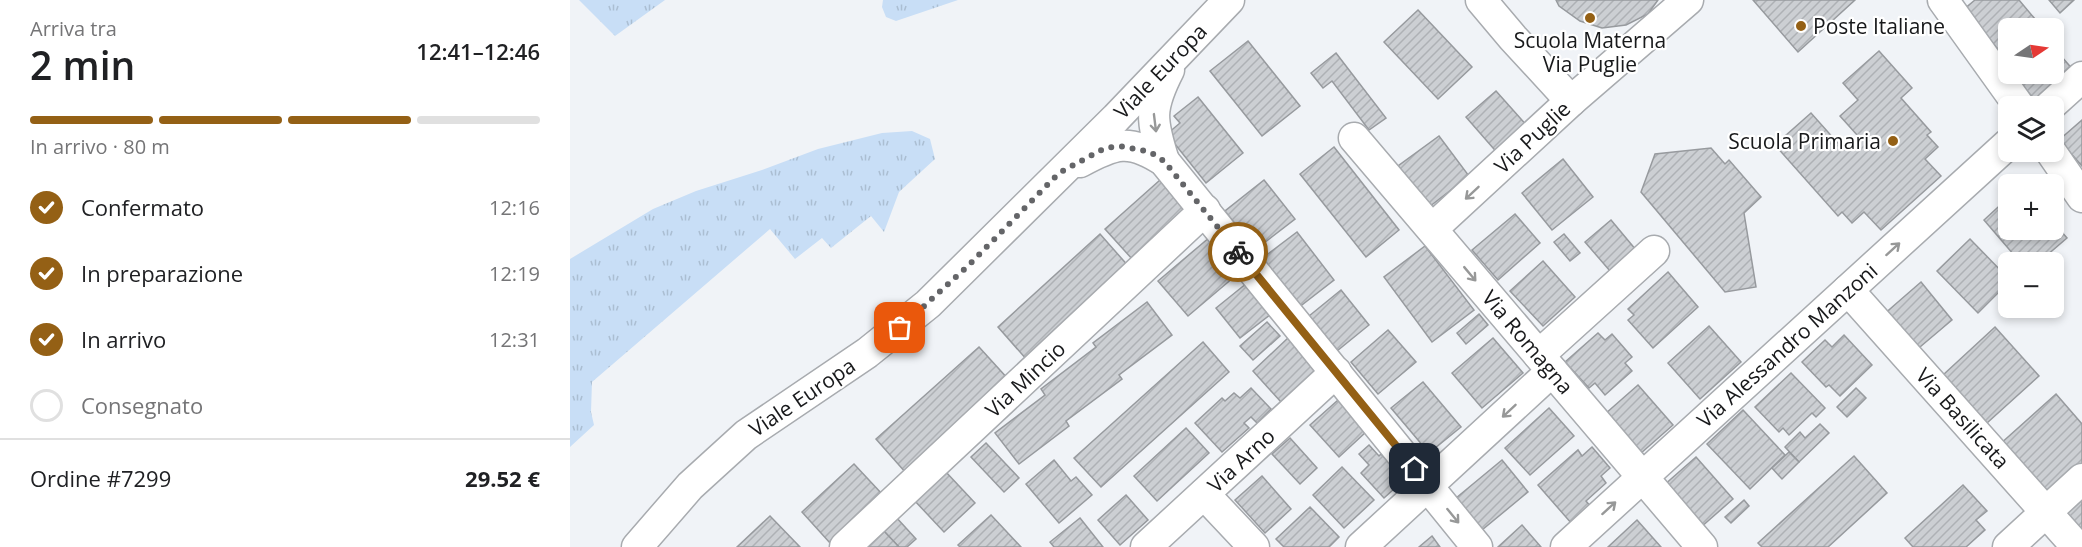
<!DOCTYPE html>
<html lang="it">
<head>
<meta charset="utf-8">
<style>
  body { margin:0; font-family:"Open Sans",sans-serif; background:#f6f6f6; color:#202124; height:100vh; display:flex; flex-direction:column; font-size:22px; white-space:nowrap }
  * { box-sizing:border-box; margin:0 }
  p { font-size:20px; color:#757577 }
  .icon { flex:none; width:33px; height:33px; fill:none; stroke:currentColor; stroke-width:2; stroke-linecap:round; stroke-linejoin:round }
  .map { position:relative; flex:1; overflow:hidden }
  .sheet { display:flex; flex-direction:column; background:#fff; width:570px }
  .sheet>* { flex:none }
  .needle { width:39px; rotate:77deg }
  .tools { position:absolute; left:1428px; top:18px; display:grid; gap:12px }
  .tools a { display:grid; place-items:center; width:66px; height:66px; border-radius:9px; background:#fff; box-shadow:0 3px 9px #0003; font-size:30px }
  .pin { position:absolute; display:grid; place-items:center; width:51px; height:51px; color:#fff; margin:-26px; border-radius:12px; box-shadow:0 3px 9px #0006 }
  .courier { position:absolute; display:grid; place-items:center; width:60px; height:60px; margin:-30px; border:4px solid #946015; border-radius:50%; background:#fff; color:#222; box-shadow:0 2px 8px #0007 }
  .summary em { font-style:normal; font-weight:600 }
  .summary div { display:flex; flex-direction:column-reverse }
  .summary { display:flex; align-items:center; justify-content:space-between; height:102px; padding:0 30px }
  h1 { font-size:39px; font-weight:600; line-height:45px }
  .bar { display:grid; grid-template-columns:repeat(4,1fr); gap:9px 6px; align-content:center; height:72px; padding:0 30px }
  .bar i { height:8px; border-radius:4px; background:#e0e0e0 }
  .bar .selected { background:#946015 }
  .bar p { grid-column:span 4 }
  .line { display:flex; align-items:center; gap:15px; padding:0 30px; border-top:2px solid #e0e0e0 }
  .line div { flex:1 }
  ol { padding:0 30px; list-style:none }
  li { display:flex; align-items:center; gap:18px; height:66px }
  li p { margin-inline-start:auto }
  li .icon { padding:6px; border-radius:50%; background:#946015; color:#fff; stroke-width:4 }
  li:last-child { color:#757577 }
  li i { width:33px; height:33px; border:3px solid #e0e0e0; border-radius:50% }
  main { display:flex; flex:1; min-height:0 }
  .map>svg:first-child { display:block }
</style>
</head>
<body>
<main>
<section class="sheet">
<div class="summary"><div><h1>2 min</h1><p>Arriva tra</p></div><em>12:41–12:46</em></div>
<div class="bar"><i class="selected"></i><i class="selected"></i><i class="selected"></i><i></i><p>In arrivo · 80 m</p></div>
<ol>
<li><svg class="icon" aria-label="check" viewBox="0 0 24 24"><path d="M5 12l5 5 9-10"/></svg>Confermato<p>12:16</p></li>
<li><svg class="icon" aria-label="check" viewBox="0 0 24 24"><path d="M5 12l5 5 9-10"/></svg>In preparazione<p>12:19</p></li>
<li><svg class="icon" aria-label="check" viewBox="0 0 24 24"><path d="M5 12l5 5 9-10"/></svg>In arrivo<p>12:31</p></li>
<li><i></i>Consegnato</li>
</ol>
<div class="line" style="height:78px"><div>Ordine #7299</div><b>29.52 €</b></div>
</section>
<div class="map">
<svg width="1512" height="547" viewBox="0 0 1512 547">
  <defs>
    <pattern id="grass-tufts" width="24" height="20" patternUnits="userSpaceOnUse" patternTransform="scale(1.5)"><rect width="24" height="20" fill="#c8def6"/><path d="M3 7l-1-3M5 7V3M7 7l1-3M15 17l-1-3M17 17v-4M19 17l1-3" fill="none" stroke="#abbed2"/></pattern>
    <pattern id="building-hatch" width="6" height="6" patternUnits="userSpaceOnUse" patternTransform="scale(1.5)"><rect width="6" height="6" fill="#cccfd3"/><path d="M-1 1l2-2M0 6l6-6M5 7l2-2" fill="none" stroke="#aeb1b5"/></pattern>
  </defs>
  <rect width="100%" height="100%" fill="#f0f3f7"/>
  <g fill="url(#grass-tufts)">
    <polygon points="9,0 95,0 45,36"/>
    <polygon points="313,0 388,0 326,21 316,17 312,7"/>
    <polygon points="342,131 360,139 365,159 329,192 314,232 301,216 261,248 252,238 225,259 200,229 22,382 21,412 24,425 0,447 0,259 83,209 126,191 192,170 248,149 312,133"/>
  </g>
  <g fill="url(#building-hatch)" stroke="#979a9e" stroke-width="1.5">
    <polygon points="986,0 1088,0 1078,14 1056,25 1032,28 1010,21 989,6"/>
    <polygon points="1183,0 1285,0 1228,52"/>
    <polygon points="1405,0 1449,0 1465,19 1454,28 1438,28 1438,42 1429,51 1394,9"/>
    <polygon points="1479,0 1504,0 1490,13"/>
    <polygon points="848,10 902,67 868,99 814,42"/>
    <polygon points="678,41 730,106 692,136 640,71"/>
    <polygon points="1484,48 1505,72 1469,104 1441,74 1484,74"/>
    <polygon points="1309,51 1342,88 1331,98 1361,132 1357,135 1368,147 1355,159 1371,176 1311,230 1294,212 1282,223 1272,212 1268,216 1205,145 1241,113 1274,150 1288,136 1270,116 1288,100 1273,83"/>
    <polygon points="766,53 816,118 799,130 762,81 753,88 741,73"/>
    <polygon points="926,91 960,129 930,156 896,117"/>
    <polygon points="628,97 673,153 636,183 597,134 610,123 604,116"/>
    <polygon points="1512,120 1512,166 1489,140"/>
    <polygon points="869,136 899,176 859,207 828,166"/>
    <polygon points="764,147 829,230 796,257 730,174"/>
    <polygon points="1141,148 1155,164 1159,160 1191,197 1174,213 1186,287 1155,292 1071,192 1085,154"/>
    <polygon points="993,159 1023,197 982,230 952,193"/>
    <polygon points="590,180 618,211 563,260 535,229"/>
    <polygon points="694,180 725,219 685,250 655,211"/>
    <polygon points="1438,198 1438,230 1484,230 1484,223 1497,238 1469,262 1450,262 1414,220"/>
    <polygon points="945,214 970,243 928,280 902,250"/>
    <polygon points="1041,220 1066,250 1040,271 1015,242"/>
    <polygon points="727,232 764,280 728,308 690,260"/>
    <polygon points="530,234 560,268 457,360 428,327"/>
    <polygon points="994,234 1010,253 1000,261 984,242"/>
    <polygon points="640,237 670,272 618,316 588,281"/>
    <polygon points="1400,239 1438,278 1438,283 1408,313 1367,271"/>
    <polygon points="855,246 904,310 862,342 814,277"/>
    <polygon points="973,261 1005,297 973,326 940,291"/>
    <polygon points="1098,272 1128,307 1083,348 1058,320 1064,315 1058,309"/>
    <polygon points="1351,282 1382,320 1344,352 1313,315"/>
    <polygon points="677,283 701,314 670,338 646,308"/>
    <polygon points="771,290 799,325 767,351 739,316"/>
    <polygon points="577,302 602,335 549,375 552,379 496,421 499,426 449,464 425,433 475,395 471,389 526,347 523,343"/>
    <polygon points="909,314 918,325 896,344 887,333"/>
    <polygon points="697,322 710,336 683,360 670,346"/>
    <polygon points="1139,326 1171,362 1130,399 1098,363"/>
    <polygon points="1425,327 1469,376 1417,423 1373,375"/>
    <polygon points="818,330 846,362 808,394 781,362"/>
    <polygon points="1028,333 1035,340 1042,334 1062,357 1055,363 1062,371 1035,395 1025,383 1019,388 995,362"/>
    <polygon points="1274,335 1302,365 1270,396 1259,385 1256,387 1232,362 1255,340 1262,347"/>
    <polygon points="719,337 748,369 711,402 683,371"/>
    <polygon points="923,338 953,373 912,408 882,373"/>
    <polygon points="633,342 659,372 531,487 504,458"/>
    <polygon points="409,347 439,380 336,473 306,439"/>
    <polygon points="1221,373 1255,408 1246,417 1242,413 1219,435 1213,428 1209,432 1185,407"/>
    <polygon points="853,382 891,427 859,453 821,408"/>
    <polygon points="1068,385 1103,425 1070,454 1035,414"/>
    <polygon points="681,388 701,409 687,423 681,417 674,423 679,428 652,452 625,423 652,398 655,401 664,393 670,398"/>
    <polygon points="1286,388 1296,398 1277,417 1267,407"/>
    <polygon points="1486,394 1512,424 1512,473 1480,502 1429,445"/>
    <polygon points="768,400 796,432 769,457 740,425"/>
    <polygon points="979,408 1004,436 960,475 935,448"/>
    <polygon points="1173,410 1215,455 1180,489 1137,444"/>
    <polygon points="1250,424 1259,433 1229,462 1215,447 1230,432 1235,438"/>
    <polygon points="616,428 639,453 587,501 564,476"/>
    <polygon points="720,438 747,468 730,484 702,454"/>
    <polygon points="416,443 449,478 434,492 401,457"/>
    <polygon points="799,445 809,456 811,454 835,479 814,498 791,473 799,465 789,454"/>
    <polygon points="1022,447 1040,468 1031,476 1036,483 1016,501 1021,507 1002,524 968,485 1008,450 1012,456"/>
    <polygon points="1219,452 1229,462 1212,479 1202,468"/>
    <polygon points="1284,456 1317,493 1258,547 1192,547 1188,543"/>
    <polygon points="1126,457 1163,499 1130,528 1093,486"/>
    <polygon points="484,460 501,481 506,477 522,495 489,523 456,484"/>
    <polygon points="932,460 958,492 912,530 886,498"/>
    <polygon points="284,464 312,494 260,543 232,512"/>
    <polygon points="772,467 804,500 774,528 743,495"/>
    <polygon points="375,471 405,503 374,532 344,500"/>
    <polygon points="692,476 721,509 695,533 665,500"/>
    <polygon points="1393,485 1417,511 1406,520 1415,530 1396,547 1343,547 1335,538"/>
    <polygon points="1512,494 1512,532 1493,511"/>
    <polygon points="556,495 578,520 550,545 528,520"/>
    <polygon points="1174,500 1179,506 1161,523 1155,517"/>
    <polygon points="740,507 769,537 759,547 714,547 706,539"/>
    <polygon points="421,515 451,547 390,547 388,545"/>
    <polygon points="200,516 230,547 167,547"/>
    <polygon points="325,516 346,539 337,547 329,547 312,529"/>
    <polygon points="510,518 533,547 484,547 480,542"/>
    <polygon points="1067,520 1091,547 1038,547"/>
    <polygon points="952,525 971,547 928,547"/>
    <polygon points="312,529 329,547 300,547 296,544"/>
    <polygon points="862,536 870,547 849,547"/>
  </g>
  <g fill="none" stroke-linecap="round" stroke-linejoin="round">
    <g stroke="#a8abaf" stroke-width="33">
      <g id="minor">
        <polyline points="911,0 943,38 1001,101"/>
        <polyline points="1373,0 1449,106"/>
        <polyline points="1480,106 1512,77"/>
        <polyline points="784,138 1132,547"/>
        <polyline points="1481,152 1512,197"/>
        <path d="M594,161c-13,-41 -15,-52 5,-91"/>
        <path d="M510,162c35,-19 49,-24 84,-1l313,386"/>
        <polyline points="862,229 1001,101 1118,0"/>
        <polyline points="1278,290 1507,547"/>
        <polyline points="969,355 1084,251"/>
        <polyline points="634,494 684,547"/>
        <polyline points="67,547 120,486 176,435 297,353 358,304 546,118 659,0"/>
        <polyline points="275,547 635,210"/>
        <polyline points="576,547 766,372"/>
        <polyline points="791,547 982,371"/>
        <polyline points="996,547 1438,144"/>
        <polyline points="1438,547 1512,479"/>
      </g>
    </g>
    <use href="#minor" stroke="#fff" stroke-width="30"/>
  </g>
  <defs><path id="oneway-shaft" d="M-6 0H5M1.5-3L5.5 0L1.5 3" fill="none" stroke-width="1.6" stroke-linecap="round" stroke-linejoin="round" transform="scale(1.5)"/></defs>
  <g stroke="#979898">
    <use href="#oneway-shaft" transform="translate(585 123) rotate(83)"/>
    <use href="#oneway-shaft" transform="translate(902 193) rotate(137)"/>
    <use href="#oneway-shaft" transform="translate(1323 249) rotate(-42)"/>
    <use href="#oneway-shaft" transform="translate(900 274) rotate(50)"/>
    <use href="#oneway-shaft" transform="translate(939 411) rotate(137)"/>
    <use href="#oneway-shaft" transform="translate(1039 508) rotate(-42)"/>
    <use href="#oneway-shaft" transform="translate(883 516) rotate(51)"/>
  </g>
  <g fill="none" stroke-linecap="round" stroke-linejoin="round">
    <polyline stroke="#646568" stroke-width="6" stroke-dasharray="0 10.8" points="330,328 399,265 489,173 535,148 550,146 580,152 594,161 668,252"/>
    <polyline stroke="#946015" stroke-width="8" points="668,252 845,469"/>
  </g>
  <g fill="#946015" stroke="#fff" stroke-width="2">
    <circle cx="1020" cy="18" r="6"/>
    <circle cx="1231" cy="26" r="6"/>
    <circle cx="1323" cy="141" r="6"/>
  </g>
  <g text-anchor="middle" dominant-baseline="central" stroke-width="4.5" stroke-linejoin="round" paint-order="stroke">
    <g font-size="21" fill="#18191b" stroke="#fff" text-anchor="start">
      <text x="1243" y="26">Poste Italiane</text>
      <text x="1020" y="40" text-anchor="middle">Scuola Materna<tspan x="1020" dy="24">Via Puglie</tspan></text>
      <text x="1311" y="141" text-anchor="end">Scuola Primaria</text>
    </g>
    <g font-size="21" fill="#18191b" stroke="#fff">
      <text transform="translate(590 71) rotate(-46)">Viale Europa</text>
      <text transform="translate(962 137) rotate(-43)">Via Puglie</text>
      <text transform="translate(958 342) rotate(50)">Via Romagna</text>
      <text transform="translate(1217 345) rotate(-42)">Via Alessandro Manzoni</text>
      <text transform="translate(455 379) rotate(-43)">Via Mincio</text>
      <text transform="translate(232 397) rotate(-34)">Viale Europa</text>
      <text transform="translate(1393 418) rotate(48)">Via Basilicata</text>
      <text transform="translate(671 460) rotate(-43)">Via Arno</text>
    </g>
  </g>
</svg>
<div class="tools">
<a><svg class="needle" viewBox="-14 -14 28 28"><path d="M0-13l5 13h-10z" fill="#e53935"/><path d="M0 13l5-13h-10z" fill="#757577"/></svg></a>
<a><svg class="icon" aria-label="layers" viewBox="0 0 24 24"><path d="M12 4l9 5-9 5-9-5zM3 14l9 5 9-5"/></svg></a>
<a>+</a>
<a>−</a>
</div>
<div class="pin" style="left:330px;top:328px;background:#ea580c"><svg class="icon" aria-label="bag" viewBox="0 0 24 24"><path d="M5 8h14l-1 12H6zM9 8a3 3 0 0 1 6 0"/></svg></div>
<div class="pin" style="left:845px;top:469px;background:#1f2937"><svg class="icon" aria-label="home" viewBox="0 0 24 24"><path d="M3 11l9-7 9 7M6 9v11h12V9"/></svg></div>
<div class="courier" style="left:668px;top:252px"><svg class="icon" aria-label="bike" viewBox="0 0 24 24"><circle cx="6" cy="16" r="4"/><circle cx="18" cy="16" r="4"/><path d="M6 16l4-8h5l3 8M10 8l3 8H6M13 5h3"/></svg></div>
</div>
</main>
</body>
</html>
